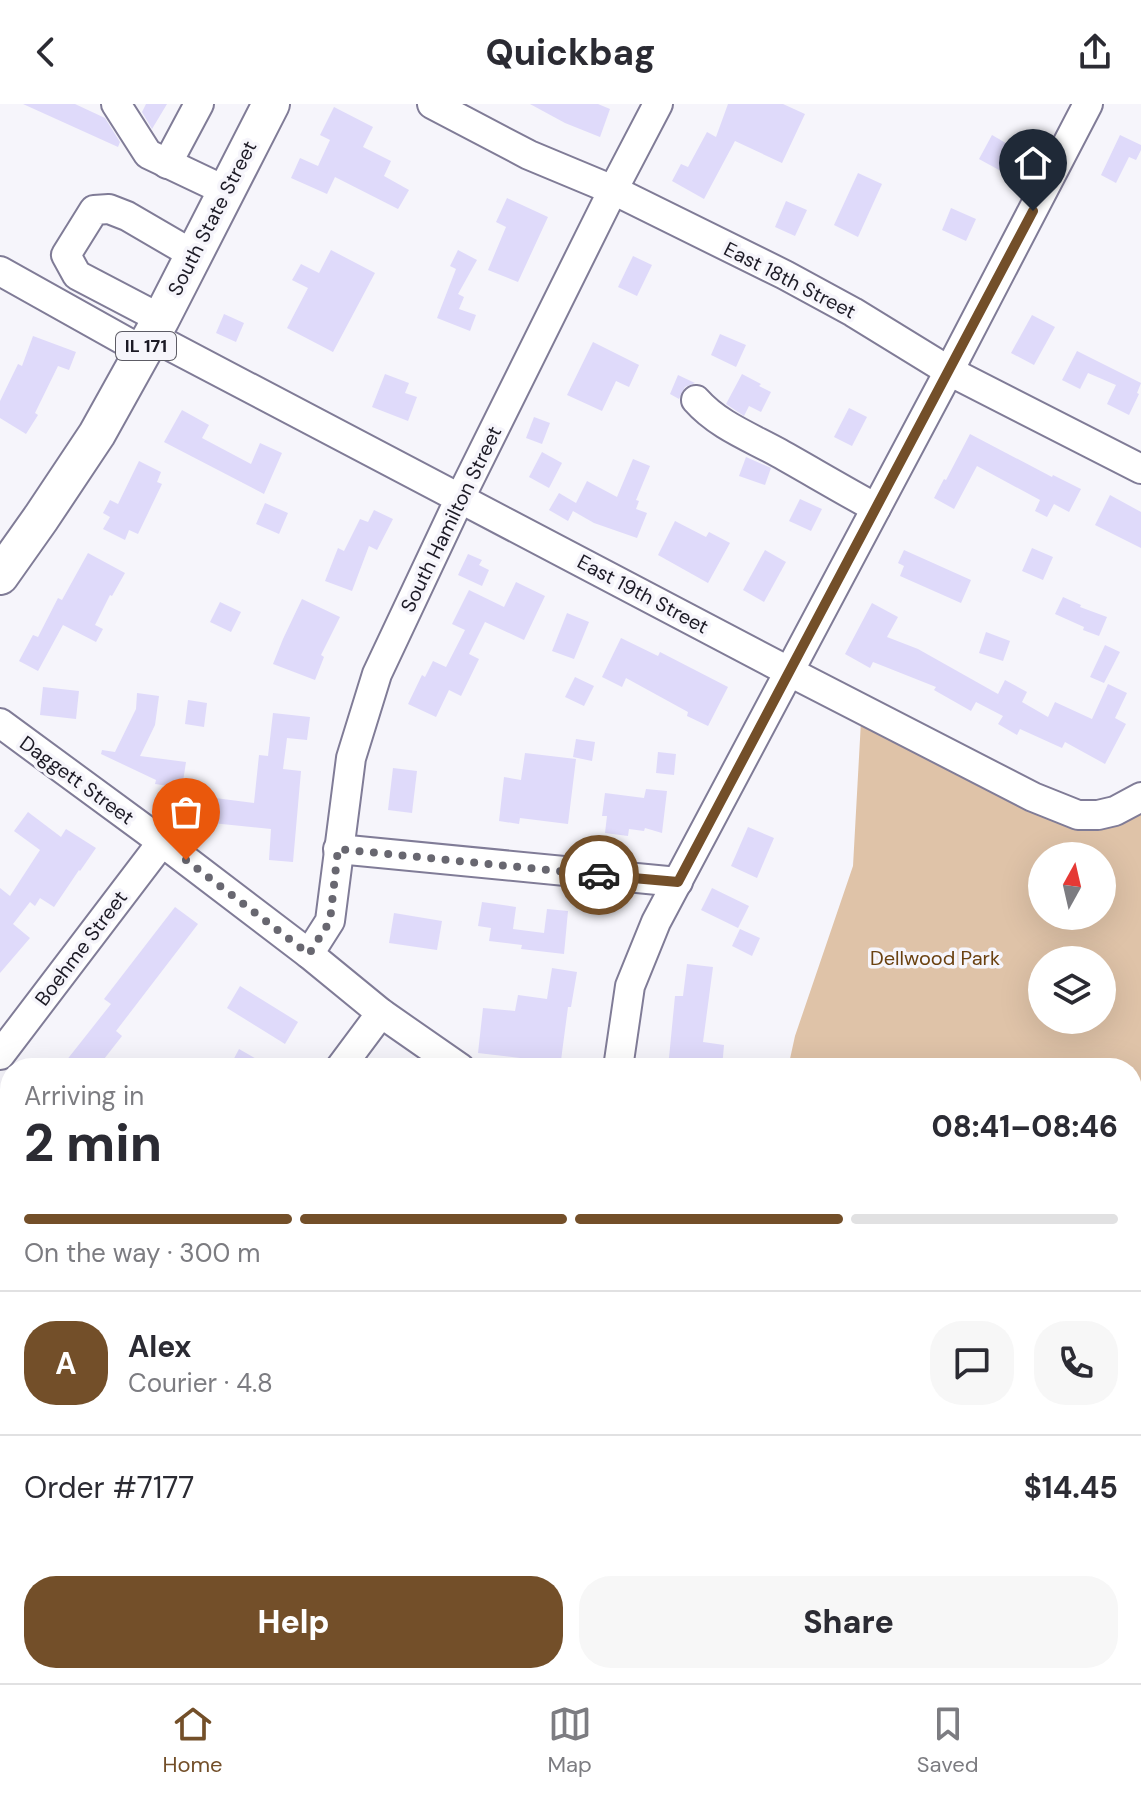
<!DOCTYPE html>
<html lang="en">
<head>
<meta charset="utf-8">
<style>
  body { margin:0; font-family:"DM Sans",sans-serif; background:#f7f7f7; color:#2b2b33; height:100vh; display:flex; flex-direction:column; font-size:30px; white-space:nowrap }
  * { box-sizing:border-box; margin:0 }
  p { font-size:26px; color:#7c7c81 }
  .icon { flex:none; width:44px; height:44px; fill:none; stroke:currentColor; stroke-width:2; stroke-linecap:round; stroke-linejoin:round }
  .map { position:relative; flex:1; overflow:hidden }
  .details { position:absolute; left:0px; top:954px; width:1142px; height:626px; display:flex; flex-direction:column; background:#fff; border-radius:32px 32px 0 0; box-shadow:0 8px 32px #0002 }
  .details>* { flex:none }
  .needle { width:52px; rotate:8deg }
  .controls { position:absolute; left:1028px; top:738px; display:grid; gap:16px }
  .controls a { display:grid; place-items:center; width:88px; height:88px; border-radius:50%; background:#fff; box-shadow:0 8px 32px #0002; font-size:40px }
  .pin { position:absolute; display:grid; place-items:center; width:68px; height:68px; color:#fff; margin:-82px -34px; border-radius:50% 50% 50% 0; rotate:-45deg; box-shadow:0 0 8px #0007 }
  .pin .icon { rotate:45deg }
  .courier { position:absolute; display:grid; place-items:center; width:80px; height:80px; margin:-40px; border:6px solid #734f29; border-radius:50%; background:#fff; color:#222; box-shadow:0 2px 10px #0007 }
  .headline em { font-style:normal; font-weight:800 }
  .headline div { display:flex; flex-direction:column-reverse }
  .headline { display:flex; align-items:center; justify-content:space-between; height:136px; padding:0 24px }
  h1 { font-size:52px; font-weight:800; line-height:60px }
  .bar { display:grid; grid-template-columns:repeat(4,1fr); gap:12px 8px; align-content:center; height:96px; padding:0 24px }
  .bar i { height:10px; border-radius:6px; background:#e1e1e2 }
  .bar .on { background:#734f29 }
  .bar p { grid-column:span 4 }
  .line { display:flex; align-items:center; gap:20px; padding:0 24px; border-top:2px solid #e1e1e2 }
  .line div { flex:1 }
  .round { display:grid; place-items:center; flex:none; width:84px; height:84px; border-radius:32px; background:#f7f7f7 }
  .cta { display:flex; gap:16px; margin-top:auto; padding:16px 24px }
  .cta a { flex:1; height:92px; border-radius:32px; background:#734f29; color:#fff; font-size:32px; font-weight:800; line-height:92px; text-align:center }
  .cta a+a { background:#f7f7f7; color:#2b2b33 }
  header { display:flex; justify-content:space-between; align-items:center; height:104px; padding:0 24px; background:#fff; font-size:36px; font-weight:800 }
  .menu { display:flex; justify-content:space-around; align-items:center; height:112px; border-top:2px solid #e1e1e2; background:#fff; font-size:22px; color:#7c7c81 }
  .menu a { display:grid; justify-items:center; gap:4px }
  .menu .on { color:#734f29 }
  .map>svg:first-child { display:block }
</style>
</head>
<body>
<header><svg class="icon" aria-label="back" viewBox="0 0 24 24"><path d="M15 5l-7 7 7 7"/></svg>Quickbag<svg class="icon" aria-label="share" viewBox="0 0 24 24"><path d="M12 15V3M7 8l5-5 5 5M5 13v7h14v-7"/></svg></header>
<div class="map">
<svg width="1141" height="1579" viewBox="0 0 1141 1579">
  <rect width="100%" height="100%" fill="#f6f5fb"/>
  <path fill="#dfc3a8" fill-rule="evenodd" d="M861,617l185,96 95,-6v872h-1141v-125h10v116h1122v-606h-344l7,-32 58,-170zM1042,752h60v60h-60zM1042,856h60v60h-60z"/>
  <g fill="#dfdafa">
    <polygon points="23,0 75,0 105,14 120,38 118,43"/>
    <polygon points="146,0 167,0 152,25 142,8"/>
    <polygon points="530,0 598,0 610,5 600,33 565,19"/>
    <polygon points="728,0 783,0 805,10 782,59 735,37 704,95 672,77 681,60 688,63 707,28 716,33"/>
    <polygon points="334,3 373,23 363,43 391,57 384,72 409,86 398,105 335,73 327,90 291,74 300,54 318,62 330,36 320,31"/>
    <polygon points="992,31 1011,42 999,66 979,55"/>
    <polygon points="1120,31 1141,41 1141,46 1136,56 1129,53 1116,79 1101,71"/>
    <polygon points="858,69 882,80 858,133 834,121"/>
    <polygon points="507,94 548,113 518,178 488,166 506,123 496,118"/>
    <polygon points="786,97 807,106 795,132 775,123"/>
    <polygon points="951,104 976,115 966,137 942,126"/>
    <polygon points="331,146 375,169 333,248 287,224 308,184 292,176 301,160 319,169"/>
    <polygon points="458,146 477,156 458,190 464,193 459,205 476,211 470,227 437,214 456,165 450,162"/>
    <polygon points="633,152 652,161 637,192 618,183"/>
    <polygon points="224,210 244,219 236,238 216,229"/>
    <polygon points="1032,211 1055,223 1034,261 1011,249"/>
    <polygon points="720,230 746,241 736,263 711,251"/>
    <polygon points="33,232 76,248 69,266 58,262 35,309 38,311 26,330 0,314 0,297 18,260 22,262"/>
    <polygon points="593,238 639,261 629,283 616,277 602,307 567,291"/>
    <polygon points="1077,247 1141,279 1137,289 1139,290 1129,311 1107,300 1116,281 1088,269 1080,285 1062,276"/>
    <polygon points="385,270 409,279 405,289 417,293 408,317 372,303"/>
    <polygon points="742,270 761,280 759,282 771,288 761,308 749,302 744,312 726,300"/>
    <polygon points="678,271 695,279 685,283 679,295 670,290"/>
    <polygon points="849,304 867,313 852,342 834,333"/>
    <polygon points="182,306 209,321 202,334 251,360 260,339 282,349 264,390 164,338"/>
    <polygon points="534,313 550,319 542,340 526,334"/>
    <polygon points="970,330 1052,373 1053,371 1081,385 1069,408 1054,400 1047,413 1035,407 1040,396 977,362 954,405 934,394 944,375 946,376"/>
    <polygon points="542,348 562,359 549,384 529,373"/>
    <polygon points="746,353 771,364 765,381 739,372"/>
    <polygon points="633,355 650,362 636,396 639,397 636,405 647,409 637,434 594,419 573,407 568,417 549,406 559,389 576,399 587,377 617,393"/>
    <polygon points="139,357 161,368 157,378 162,380 138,430 129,426 125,436 103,425 110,413 103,409 110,396 118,400"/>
    <polygon points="1110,391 1141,408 1141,444 1095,421"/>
    <polygon points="800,395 822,405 811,427 789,417"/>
    <polygon points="265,399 288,409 279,430 256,420"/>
    <polygon points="374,406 393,415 377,446 369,442 352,487 325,477 338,444 344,447 360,415 368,418"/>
    <polygon points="675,417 706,433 709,428 730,439 708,479 658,451"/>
    <polygon points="1032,444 1053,453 1043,476 1022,467"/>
    <polygon points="765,446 786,458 764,498 743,486"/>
    <polygon points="904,446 971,476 961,499 900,472 904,462 898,459"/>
    <polygon points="88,449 125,469 112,492 110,491 95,521 103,525 96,538 63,521 38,567 19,557 33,531 38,533 58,494 62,496"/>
    <polygon points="468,450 482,456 479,461 489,466 482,482 458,471"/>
    <polygon points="516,478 545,492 524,536 485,518 469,550 479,555 461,592 449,586 436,613 408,600 422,571 425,573 433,557 446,563 465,526 452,520 469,486 504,503"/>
    <polygon points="1063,493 1081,501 1080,503 1107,513 1099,532 1083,526 1084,523 1055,510"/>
    <polygon points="302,495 340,513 321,551 324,553 315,576 273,560 283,535"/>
    <polygon points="220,498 241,508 231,528 210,518"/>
    <polygon points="872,499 898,513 887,533 918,545 998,590 1005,576 1027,588 1022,598 1048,613 1055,598 1092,615 1108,580 1127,589 1115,614 1126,620 1105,660 1065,638 1062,644 1020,625 1017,631 998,620 1003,612 976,598 971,607 934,586 936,583 873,558 870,564 845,550"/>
    <polygon points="567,509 589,518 574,555 552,547"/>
    <polygon points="986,528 1010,537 1003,557 979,549"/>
    <polygon points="621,534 658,552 660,548 728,583 708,622 687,612 688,608 626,574 622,583 602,573"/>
    <polygon points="1105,541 1120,548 1104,579 1090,573"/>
    <polygon points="575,573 594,582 584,602 565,593"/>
    <polygon points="43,583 79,587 76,615 40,611"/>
    <polygon points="137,589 159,592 155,621 140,652 186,658 182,684 155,680 156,676 101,650 102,646 115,648 136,605"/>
    <polygon points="188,596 207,599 204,623 185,620"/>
    <polygon points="273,609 310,613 307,636 287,634 283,665 301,667 293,758 269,756 271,725 212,719 215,694 254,699 259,651 268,652"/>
    <polygon points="576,635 595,638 592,657 573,653"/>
    <polygon points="658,648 676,650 674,671 656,669"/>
    <polygon points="525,649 576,655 568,720 520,714 519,720 499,717 504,673 521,676"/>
    <polygon points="393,664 417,667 412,709 388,706"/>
    <polygon points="646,685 667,687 662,729 645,724 644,727 629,725 628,732 605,729 607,712 602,712 605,689 644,694"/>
    <polygon points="28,708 61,733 66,725 96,744 80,767 79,766 54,803 40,794 35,802 30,798 13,820 30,834 0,869 0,784 10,792 40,746 14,727"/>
    <polygon points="748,723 774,734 757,774 731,762"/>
    <polygon points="712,784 749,802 738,824 701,806"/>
    <polygon points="482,798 516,803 513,825 544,829 547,805 568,807 564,850 521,845 522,841 489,837 491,824 478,822"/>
    <polygon points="175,803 198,820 116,927 122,932 97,964 76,964 66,957 111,900 104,895"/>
    <polygon points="394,809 442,817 437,846 389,839"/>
    <polygon points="740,825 760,834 752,852 732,842"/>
    <polygon points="687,860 713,863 703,938 724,941 722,964 668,964 675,892 683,892"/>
    <polygon points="552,864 577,868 571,903 568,903 560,964 527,964 528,955 478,949 483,904 515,907 518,891 547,895"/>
    <polygon points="240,882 298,918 285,940 227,904"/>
    <polygon points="239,945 272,964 229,964"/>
  </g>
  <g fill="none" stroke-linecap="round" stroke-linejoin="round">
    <g stroke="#807c97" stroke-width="32">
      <g id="minor">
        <polyline points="116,0 148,50 226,87"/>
        <polyline points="432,0 529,51 613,86 785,171 853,208 949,267 1141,365"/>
        <polyline points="167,60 199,0"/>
        <polyline points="0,167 143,247"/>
        <polyline points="161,215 77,171 66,151 94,106 109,105 127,112 194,151"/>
        <polyline points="151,232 788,567 1033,693 1078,711 1098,711 1115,707 1141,693"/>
        <path d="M696,296c22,25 54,37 83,53 32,18 64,37 97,55"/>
        <polyline points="0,619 162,738 309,850 381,909 460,964"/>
        <polyline points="338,745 678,778"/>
        <polyline points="309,850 330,817 351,654 377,570 460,394 613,86 658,0"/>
        <polyline points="0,951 162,738"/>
        <polyline points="340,964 381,909"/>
        <polyline points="618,964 630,882 656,818 949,267 1088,0"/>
        <polyline points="0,1310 10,1311"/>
        <polyline points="0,1482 10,1483"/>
        <polyline points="178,1570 180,1579"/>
      </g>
    </g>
    <g stroke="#807c97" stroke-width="40">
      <polyline id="major" points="0,472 41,414 97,330 161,215 271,0"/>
    </g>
    <use href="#minor" stroke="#fff" stroke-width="28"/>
    <use href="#major" stroke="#fff" stroke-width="36"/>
  </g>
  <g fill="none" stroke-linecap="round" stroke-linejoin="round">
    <polyline stroke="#686770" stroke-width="8" stroke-dasharray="0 14.4" points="186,756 309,850 330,817 338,745 599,771"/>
    <polyline stroke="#734f29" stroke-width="10" points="599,771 678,778 1033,107"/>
  </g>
  <g text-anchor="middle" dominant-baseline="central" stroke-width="7" stroke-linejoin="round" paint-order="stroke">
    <rect fill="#f6f5fb" stroke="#5d5c65" stroke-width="2" x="116" y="228" width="60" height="28" rx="6"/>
    <g font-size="18" font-weight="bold" fill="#1c1a25">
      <text x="146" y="242">IL 171</text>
    </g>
    <g font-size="20" fill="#1c1a25" stroke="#f6f5fb">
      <text transform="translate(212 114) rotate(-63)">South State Street</text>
      <text transform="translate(790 176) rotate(27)">East 18th Street</text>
      <text transform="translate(451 415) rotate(-64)">South Hamilton Street</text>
      <text transform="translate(643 490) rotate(28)">East 19th Street</text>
      <text transform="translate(77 676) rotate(36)">Daggett Street</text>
      <text transform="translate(81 844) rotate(-53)">Boehme Street</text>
    </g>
    <g font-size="20" fill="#6a4110" stroke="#f6f5fb">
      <text x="935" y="854">Dellwood Park</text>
    </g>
  </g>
</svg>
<div class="controls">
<a><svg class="needle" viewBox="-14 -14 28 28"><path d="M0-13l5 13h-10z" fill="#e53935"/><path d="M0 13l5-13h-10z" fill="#7c7c81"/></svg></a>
<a><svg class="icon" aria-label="layers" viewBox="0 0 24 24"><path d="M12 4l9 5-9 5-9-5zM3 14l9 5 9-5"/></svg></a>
</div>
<div class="pin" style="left:186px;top:756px;background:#ea580c"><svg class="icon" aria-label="bag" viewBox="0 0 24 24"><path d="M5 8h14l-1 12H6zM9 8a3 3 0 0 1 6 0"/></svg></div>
<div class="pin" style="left:1033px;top:107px;background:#1f2937"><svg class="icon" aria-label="home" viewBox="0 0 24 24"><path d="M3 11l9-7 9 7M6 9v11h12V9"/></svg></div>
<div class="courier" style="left:599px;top:771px"><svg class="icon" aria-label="car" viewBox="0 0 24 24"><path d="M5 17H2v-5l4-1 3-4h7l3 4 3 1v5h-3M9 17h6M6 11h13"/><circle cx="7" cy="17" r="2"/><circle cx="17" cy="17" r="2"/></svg></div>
<section class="details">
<div class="headline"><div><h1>2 min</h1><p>Arriving in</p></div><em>08:41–08:46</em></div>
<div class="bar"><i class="on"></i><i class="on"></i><i class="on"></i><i></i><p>On the way · 300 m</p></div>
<div class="line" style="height:144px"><b class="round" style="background:#734f29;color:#fff">A</b><div><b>Alex</b><p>Courier · 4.8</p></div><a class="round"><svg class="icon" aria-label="chat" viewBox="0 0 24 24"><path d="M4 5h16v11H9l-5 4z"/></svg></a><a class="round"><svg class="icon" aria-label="phone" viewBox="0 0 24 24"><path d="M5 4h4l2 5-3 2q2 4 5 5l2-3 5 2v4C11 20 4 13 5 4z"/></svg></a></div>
<div class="line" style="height:104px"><div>Order #7177</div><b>$14.45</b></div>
<div class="cta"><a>Help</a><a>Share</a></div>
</section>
</div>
<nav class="menu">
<a class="on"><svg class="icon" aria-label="home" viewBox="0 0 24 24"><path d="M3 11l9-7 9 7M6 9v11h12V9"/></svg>Home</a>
<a><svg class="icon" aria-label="map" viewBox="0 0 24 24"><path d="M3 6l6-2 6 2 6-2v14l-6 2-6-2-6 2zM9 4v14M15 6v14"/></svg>Map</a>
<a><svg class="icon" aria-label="saved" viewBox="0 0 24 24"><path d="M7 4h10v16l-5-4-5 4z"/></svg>Saved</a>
</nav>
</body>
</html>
